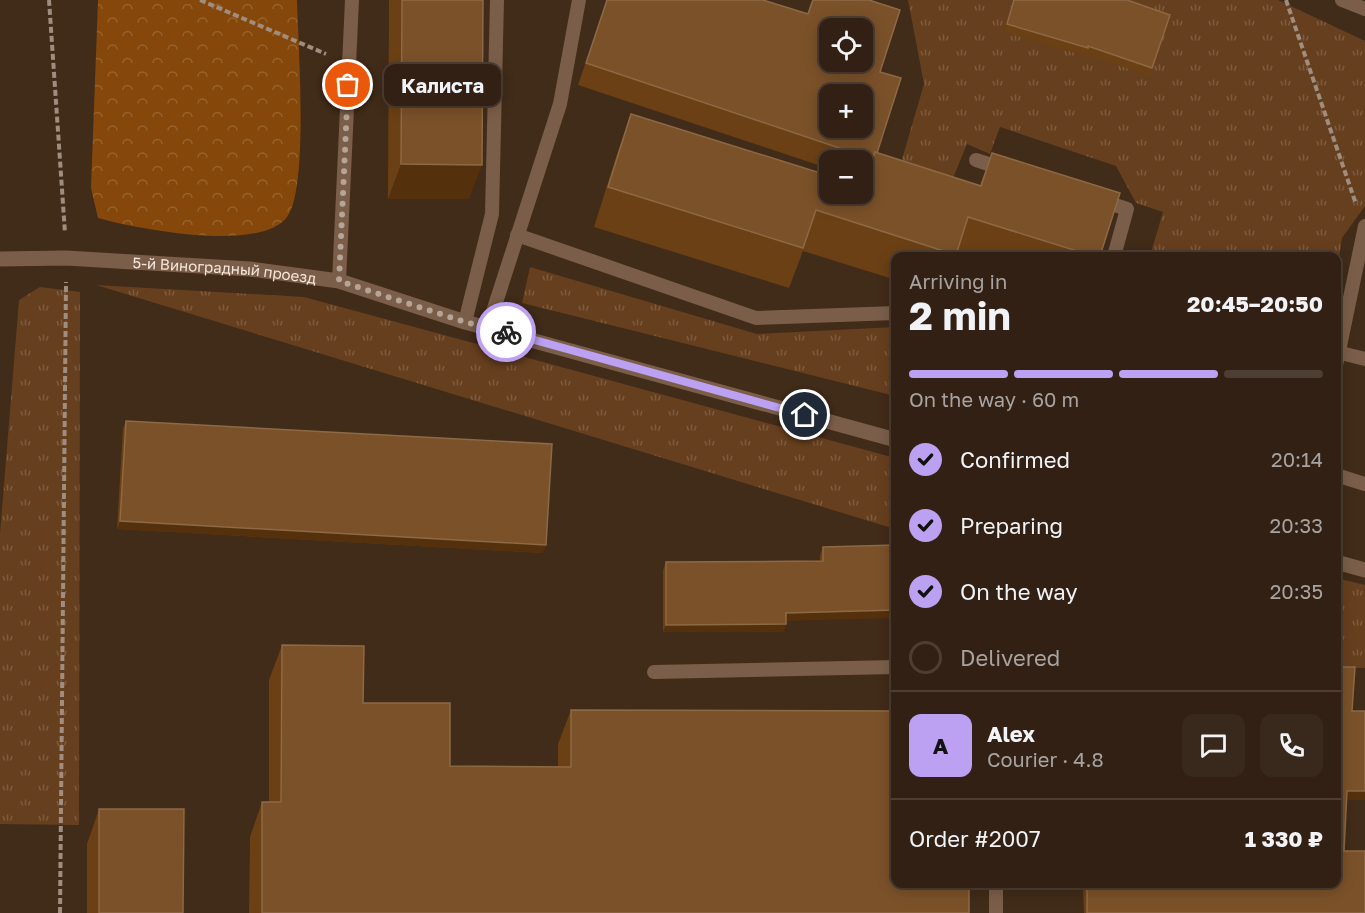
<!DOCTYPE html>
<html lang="en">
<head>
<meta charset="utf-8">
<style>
  body { margin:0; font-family:"Golos Text",sans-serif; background:#39281c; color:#f1f3f6; height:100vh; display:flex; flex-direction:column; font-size:22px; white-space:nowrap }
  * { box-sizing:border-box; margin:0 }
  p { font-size:20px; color:#a8a3a0 }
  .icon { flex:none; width:33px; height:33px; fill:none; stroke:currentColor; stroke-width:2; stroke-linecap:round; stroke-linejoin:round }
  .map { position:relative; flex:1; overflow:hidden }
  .details { position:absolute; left:891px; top:252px; width:450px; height:636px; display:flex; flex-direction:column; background:#312013; border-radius:12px; box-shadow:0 3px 15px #0003,0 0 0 2px #4c3e33 }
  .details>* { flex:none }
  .tools { position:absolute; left:819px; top:18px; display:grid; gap:12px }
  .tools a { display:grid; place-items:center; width:54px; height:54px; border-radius:12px; background:#312013; box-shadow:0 3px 15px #0003,0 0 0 2px #4c3e33; font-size:30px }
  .pin { position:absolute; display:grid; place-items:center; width:51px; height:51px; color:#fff; margin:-26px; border:3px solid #fff; border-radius:50%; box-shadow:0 2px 6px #0007 }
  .courier { position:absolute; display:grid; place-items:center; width:60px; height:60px; margin:-30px; border:4px solid #bca0f2; border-radius:50%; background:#fff; color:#222; box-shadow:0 2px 8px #0007 }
  .bubble { position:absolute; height:42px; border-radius:12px; background:#312013; box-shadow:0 3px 15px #0003,0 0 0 2px #4c3e33; font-size:20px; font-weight:700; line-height:42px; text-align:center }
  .headline em { font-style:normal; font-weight:700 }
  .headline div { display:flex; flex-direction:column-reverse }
  .headline { display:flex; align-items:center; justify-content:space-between; height:102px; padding:0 18px }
  h1 { font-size:39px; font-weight:700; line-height:45px }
  .bar { display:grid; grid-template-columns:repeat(4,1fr); gap:9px 6px; align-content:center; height:72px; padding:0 18px }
  .bar i { height:8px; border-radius:4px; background:#4c3e33 }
  .bar .current { background:#bca0f2 }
  .bar p { grid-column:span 4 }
  .line { display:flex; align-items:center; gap:15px; padding:0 18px; border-top:2px solid #4c3e33 }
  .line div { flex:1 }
  .round { display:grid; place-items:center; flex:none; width:63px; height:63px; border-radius:12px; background:#39281c }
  ol { padding:0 18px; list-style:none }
  li { display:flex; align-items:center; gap:18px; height:66px }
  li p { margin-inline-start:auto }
  li .icon { padding:6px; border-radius:50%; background:#bca0f2; color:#111; stroke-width:4 }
  li:last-child { color:#a8a3a0 }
  li i { width:33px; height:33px; border:3px solid #4c3e33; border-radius:50% }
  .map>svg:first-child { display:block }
</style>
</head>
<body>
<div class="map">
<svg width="1365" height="913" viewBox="0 0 1365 913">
  <defs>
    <pattern id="grass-tufts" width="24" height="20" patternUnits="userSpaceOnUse" patternTransform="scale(1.5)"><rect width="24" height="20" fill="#663f1e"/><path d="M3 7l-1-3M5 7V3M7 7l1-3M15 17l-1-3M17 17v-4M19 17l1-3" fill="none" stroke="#7c5b3e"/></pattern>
    <pattern id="forest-crowns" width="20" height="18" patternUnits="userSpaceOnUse" patternTransform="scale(1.5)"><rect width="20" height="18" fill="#85480a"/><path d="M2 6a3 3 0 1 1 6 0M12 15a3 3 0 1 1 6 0" fill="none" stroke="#97622d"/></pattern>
  </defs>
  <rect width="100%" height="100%" fill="#412b19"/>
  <g fill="url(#grass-tufts)">
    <polygon points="908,0 1278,0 1365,41 1365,206 1342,238 1337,271 1336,256 1150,256 1163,212 1136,203 1116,166 1000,127 990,154 967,144 951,183 900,166 924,84"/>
    <polygon points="530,267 757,334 895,327 895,396 522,303"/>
    <polygon points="96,285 304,297 895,458 895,529"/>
    <polygon points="40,287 80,292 79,825 0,824 0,534 19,300"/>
    <polygon points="1336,578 1365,585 1365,668 1337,668"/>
  </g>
  <path fill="url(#forest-crowns)" d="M98,0h199c1,41 12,189 -10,217 -27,36 -149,12 -189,1l-7,-30z"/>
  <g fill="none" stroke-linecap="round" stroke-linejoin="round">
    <g stroke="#9f8d7f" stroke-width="4" stroke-dasharray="6 3" stroke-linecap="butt">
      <polyline points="49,0 65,233"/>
      <polyline points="200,0 326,54"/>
      <polyline points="1286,0 1356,204"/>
      <polyline points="60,913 66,282"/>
    </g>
    <g stroke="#7a5e49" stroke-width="14">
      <polyline points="1342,0 1365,9"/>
      <polyline points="976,160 1004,169"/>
      <polyline points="1100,200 1127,209 1114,256"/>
      <polyline points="517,235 756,318 896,313"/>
      <polyline points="339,281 352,0"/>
      <polyline points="465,322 492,214 497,0"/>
      <polyline points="488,327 560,104 579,0"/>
      <polyline points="1341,353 1365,359"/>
      <polyline points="1336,365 1365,226"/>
      <polyline points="1336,475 1365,484"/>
      <polyline points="654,672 896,667"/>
      <polyline points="996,913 996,884"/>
    </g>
    <g stroke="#7a5e49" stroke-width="15">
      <path id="s1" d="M0,259l66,-1 184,11 89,12 126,41 431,118"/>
      <polyline points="1336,562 1365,570"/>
    </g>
  </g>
  <g fill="#6b4014">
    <polygon points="389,0 483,0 469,199 388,199"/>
    <polygon points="607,0 763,0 807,14 812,0 869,0 880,72 877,153 980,185 992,153 1100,256 896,256 896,280 803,251 789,288 594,227 617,154 631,114 862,194 862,186 864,181 862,180 862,160 830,160 830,169 578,85"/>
    <polygon points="1014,0 1170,15 1149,76 1086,54 1085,56 1004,32"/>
    <polygon points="126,421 543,553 117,529 123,428"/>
    <polygon points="896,545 786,621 786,624 783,632 663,632 663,570 666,562 820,561 820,555 823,547"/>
    <polygon points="282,645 363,703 450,766 558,767 558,744 571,710 969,913 249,913 250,837 262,802 269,802 269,680"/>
    <polygon points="1347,800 1344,851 1365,913 1084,913 1083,884 1336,884"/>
    <polygon points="99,809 183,913 87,913 87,844"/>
  </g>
  <g fill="#54300d">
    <polygon points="401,164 482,165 469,199 388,199"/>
    <polygon points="120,521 546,545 543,553 117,529"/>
    <polygon points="896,610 896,618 783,621 786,613"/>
    <polygon points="786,624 783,632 663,632 666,625"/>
    <polygon points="1347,791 1365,791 1365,800 1344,800"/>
  </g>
  <g fill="#7a5129" stroke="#8d6945" stroke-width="1.5" fill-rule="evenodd">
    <polygon points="402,0 483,0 482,165 401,164"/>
    <path d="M607,0h156l45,14 5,-14h56l31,10 -20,62 21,6 -24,75 -2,-1 -3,7 -286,-96zM830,28h32v34h-32zM830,94h32v34h-32z"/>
    <polygon points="1014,0 1127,0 1170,15 1152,68 1088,46 1088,48 1007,24"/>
    <polygon points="631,114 830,176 830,194 862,194 862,187 863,187 875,152 981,186 992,153 1120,193 1100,256 1093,256 968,217 956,255 816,210 803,248 608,187"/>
    <polygon points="126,421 552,444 546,545 120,521"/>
    <polygon points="896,545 896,610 786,613 786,624 666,625 666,562 823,561 823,547"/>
    <polygon points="282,645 364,646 363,703 450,703 450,766 571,767 571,710 896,711 896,884 969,884 969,913 262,913 262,802 281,802"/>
    <polygon points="1336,667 1355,667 1352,711 1365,711 1365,791 1347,791 1344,851 1365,851 1365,913 1087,913 1087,884 1336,884"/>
    <polygon points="99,809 184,809 183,913 99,913"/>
  </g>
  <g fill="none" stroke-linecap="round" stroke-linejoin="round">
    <polyline stroke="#b6a597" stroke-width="6" stroke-dasharray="0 10.8" points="348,85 339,281 465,322 506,332"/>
    <polyline stroke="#bca0f2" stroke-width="8" points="506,332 805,415"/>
  </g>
  <g text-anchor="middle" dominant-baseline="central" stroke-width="6" stroke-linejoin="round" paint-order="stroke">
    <g font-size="15" fill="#f5e6db" stroke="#20160e">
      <text stroke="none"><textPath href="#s1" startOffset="225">5-й Виноградный проезд</textPath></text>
    </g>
  </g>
</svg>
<div class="tools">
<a><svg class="icon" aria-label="locate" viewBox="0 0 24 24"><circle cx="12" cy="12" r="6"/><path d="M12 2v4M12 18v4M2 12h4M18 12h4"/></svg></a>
<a>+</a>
<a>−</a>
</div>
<div class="pin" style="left:348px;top:85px;background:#ea580c"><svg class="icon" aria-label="bag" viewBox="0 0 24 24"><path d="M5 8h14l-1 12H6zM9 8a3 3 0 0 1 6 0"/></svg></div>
<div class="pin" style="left:805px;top:415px;background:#1f2937"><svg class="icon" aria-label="home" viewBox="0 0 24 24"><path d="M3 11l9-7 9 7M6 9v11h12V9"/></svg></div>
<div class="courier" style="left:506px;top:332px"><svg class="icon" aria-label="bike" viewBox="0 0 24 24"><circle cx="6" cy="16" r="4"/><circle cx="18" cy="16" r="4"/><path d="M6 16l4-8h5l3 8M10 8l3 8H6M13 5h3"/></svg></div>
<div class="bubble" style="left:384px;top:64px;width:117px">Калиста</div>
<section class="details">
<div class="headline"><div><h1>2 min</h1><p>Arriving in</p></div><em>20:45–20:50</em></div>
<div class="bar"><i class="current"></i><i class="current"></i><i class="current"></i><i></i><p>On the way · 60 m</p></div>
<ol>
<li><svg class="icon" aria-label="check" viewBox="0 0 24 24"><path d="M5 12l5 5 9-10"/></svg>Confirmed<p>20:14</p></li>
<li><svg class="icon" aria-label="check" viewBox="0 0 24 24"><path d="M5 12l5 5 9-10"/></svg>Preparing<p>20:33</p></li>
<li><svg class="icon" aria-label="check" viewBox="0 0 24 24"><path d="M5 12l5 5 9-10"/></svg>On the way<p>20:35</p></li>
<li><i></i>Delivered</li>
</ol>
<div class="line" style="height:108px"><b class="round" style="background:#bca0f2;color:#111">A</b><div><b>Alex</b><p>Courier · 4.8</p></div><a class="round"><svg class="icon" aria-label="chat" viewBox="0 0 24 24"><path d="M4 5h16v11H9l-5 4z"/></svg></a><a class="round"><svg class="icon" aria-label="phone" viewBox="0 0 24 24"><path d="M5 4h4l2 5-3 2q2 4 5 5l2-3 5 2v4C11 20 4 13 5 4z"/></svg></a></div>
<div class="line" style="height:78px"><div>Order #2007</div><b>1 330 ₽</b></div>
</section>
</div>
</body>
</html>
